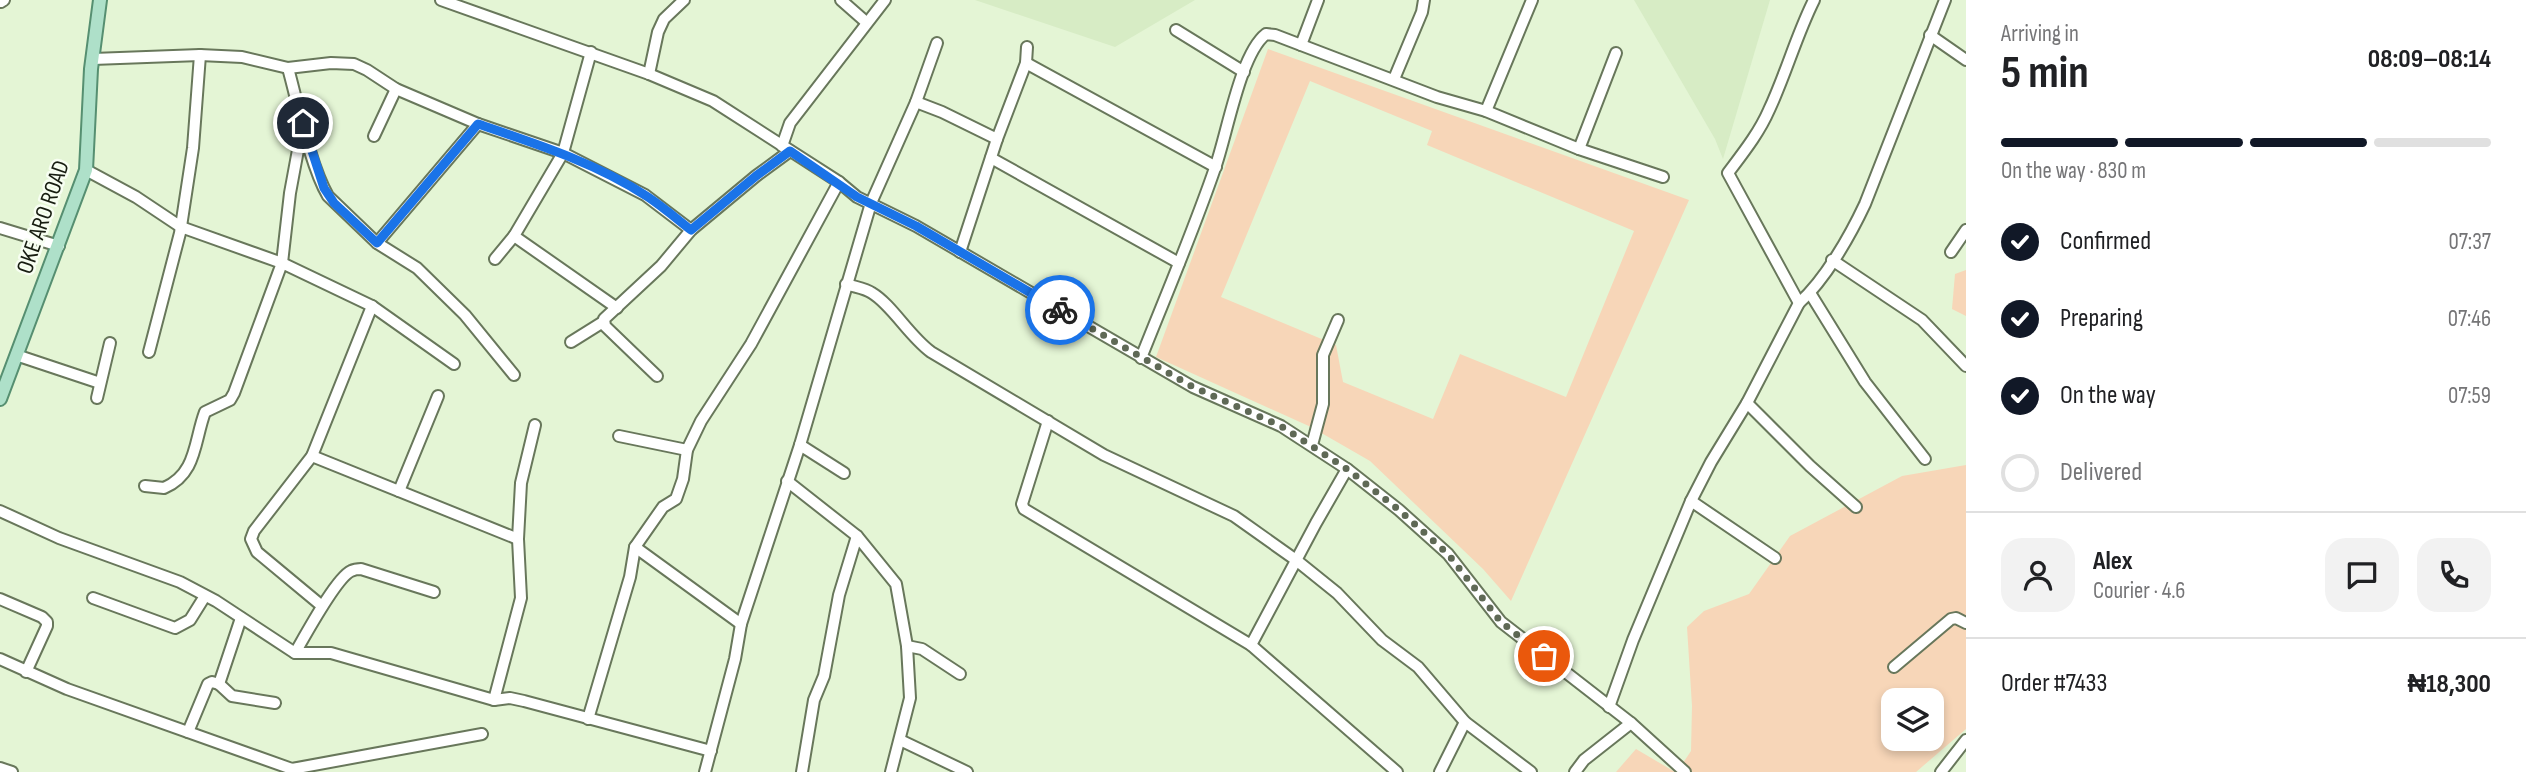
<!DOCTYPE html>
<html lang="en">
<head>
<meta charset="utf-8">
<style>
  body { margin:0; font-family:"Sofia Sans Condensed",sans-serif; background:#f2f2f2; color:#202124; height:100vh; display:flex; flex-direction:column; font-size:26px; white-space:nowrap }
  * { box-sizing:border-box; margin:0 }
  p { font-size:23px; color:#757577 }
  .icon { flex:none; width:38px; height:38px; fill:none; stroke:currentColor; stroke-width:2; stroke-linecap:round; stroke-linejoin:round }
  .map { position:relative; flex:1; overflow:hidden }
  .panel { display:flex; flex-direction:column; background:#fff; width:560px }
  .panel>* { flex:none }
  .controls { position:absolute; left:1881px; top:688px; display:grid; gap:14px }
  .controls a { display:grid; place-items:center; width:63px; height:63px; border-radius:14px; background:#fff; box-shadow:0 4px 10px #0003; font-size:35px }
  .pin { position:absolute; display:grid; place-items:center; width:60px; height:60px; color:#fff; margin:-30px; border:4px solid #fff; border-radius:50%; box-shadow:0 2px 7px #0007 }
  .courier { position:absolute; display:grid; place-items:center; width:70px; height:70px; margin:-35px; border:5px solid #1a73e8; border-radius:50%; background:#fff; color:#222; box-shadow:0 2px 9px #0007 }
  .overview em { font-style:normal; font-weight:700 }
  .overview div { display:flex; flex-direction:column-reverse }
  .overview { display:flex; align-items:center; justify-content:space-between; height:119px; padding:0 35px }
  h1 { font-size:46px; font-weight:700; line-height:52px }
  .bar { display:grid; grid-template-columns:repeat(4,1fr); gap:10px 7px; align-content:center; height:84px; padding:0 35px }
  .bar i { height:9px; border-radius:5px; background:#e0e0e0 }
  .bar .on { background:#111827 }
  .bar p { grid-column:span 4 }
  .line { display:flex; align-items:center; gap:18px; padding:0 35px; border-top:2px solid #e0e0e0 }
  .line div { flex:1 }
  .round { display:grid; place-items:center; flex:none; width:74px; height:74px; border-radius:21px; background:#f2f2f2 }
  ol { padding:0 35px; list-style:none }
  li { display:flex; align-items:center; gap:21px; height:77px }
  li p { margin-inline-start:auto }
  li .icon { padding:7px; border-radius:50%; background:#111827; color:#fff; stroke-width:4 }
  li:last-child { color:#757577 }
  li i { width:38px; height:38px; border:4px solid #e0e0e0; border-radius:50% }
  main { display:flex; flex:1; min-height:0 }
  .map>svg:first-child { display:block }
</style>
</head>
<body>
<main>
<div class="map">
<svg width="1966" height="772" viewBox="0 0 1966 772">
  <rect width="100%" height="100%" fill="#e4f5d5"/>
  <g fill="#d7ecc5">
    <polygon points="975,0 1195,0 1115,47"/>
    <polygon points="1634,0 1770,0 1723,159 1715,139"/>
  </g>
  <g fill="#f7d6b8" fill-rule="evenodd">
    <path d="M1268,49l421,151 -178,401 -28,-32 -113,-108 -59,-34 -155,-70zM1310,81l122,50 -5,14 207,86 -68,166 -106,-43 -27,65 -90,-37 -7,-37 -115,-48z"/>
    <polygon points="1966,270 1966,316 1952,309 1955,274"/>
    <path d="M1966,465v264l-50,43h-239l14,-21 1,-45 -5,-79 17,-16 45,-17 41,-58 112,-60zM1894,700h38v38h-38z"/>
    <polygon points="1636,749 1675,772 1616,772"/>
  </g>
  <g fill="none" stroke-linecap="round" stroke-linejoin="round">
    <g stroke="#68775b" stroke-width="14">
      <g id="minor">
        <polyline points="441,0 649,74 713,101 839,182 857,197 916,226 1193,387 1281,426 1347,469 1399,510 1448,554 1501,622 1631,723 1685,772"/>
        <polyline points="841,0 866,22"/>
        <polyline points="1,2 4,0"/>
        <polyline points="1176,30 1244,72"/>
        <polyline points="1930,35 1966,60"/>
        <polyline points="1301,45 1318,0"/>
        <polyline points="93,59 200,55 242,57 288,68 331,63 354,64 367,70 396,89 478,124 563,153 645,195 691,230"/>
        <polyline points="1026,63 1216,167"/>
        <path d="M288,68c10,36 22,97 40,128l49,47 40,25 48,47 49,60"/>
        <polyline points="649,74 658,32 664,19 684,0"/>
        <polyline points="1394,79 1422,12 1424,0"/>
        <polyline points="916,102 937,43"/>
        <polyline points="1486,111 1532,0"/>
        <polyline points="374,136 396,89"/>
        <polyline points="782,146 790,123 885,0"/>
        <polyline points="1579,149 1616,53"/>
        <polyline points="991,158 1179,263"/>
        <polyline points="86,170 136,197 181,227 282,263 372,306 454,364"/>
        <polyline points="0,228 59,246"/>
        <polyline points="514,236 563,153 591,52"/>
        <polyline points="377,243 478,124"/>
        <polyline points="960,252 997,139 1026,63 1027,47"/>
        <polyline points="1951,252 1966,230"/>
        <polyline points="495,259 514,236 617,308"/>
        <polyline points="1832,260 1922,320 1966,366"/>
        <path d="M846,284c8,3 19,4 26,9 20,12 37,43 59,59l173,103 130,61 62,44 41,33 45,47 36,27 47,55 66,50"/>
        <polyline points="1810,293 1865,382 1925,459"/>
        <path d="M1799,303l-71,-130c15,-20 31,-40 41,-63 17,-36 27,-74 45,-110"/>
        <polyline points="571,342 603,322"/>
        <polyline points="149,352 180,233 193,148 200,55"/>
        <polyline points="16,355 100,383"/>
        <path d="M1141,358c25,-63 52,-126 74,-190 12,-33 25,-114 51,-134l9,1 162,62 49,14 93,38 84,28"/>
        <polyline points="657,376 605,326 604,319 661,266 691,230 756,176 790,151"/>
        <polyline points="97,398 110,343"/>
        <polyline points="1747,403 1810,466 1856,507"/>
        <polyline points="1048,421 1022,504 1024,509 1251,645 1397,772"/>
        <polyline points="619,436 687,450"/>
        <polyline points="800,445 844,473"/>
        <polyline points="1312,445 1323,404 1323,355 1338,320"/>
        <polyline points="312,456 518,539"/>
        <polyline points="787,481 857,536 896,584 907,646 910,698 891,772"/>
        <path d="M145,486l19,2c33,-14 30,-47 41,-76l25,-12 4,-7 48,-130 8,-70 13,-70"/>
        <polyline points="399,491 438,396"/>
        <polyline points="1691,501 1775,558"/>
        <polyline points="0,511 59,538 180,582 216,601 295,653 331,653 494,700 510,698 524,701 711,751"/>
        <polyline points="635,547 741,624"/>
        <polyline points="93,598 175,628 190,620 205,596"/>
        <polyline points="0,599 42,617 47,622 47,626 26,672"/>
        <polyline points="322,606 257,552 251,539 254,531 312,456 372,306"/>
        <polyline points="1251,645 1316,523 1347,469"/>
        <polyline points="907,646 922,649 960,674"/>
        <path d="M295,653c10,-17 41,-75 56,-82 4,-2 6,-2 10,-2l73,23"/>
        <polyline points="0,659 67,689 292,769 482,734"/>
        <polyline points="1894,667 1951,619 1956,618 1966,623"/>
        <polyline points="219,684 232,696 275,703"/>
        <polyline points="494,700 521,598 518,539 521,483 535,425"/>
        <path d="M1609,707l24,-67 58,-139 20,-39 36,-59 52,-100c26,-23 51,-67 66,-99l80,-204"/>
        <polyline points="588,719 630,577 635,547 663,507 676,499 683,479 687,450 701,421 751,344 839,182"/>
        <polyline points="188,732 208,684 212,682 219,684 241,618"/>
        <polyline points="900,740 967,772"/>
        <polyline points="0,768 12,772"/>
        <polyline points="705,772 735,659 741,624 800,445 871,203 916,102 942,112 997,139"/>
        <polyline points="802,772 814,700 824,676 839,595 857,536"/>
        <polyline points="1440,772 1465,722"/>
        <polyline points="1575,772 1584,760 1631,723"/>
        <polyline points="1941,772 1966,740"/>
      </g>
    </g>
    <g stroke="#568f71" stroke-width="16">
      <polyline id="major" points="0,399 86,170 91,69 100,0"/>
    </g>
    <use href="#minor" stroke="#fff" stroke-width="10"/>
    <use href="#major" stroke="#aee0c9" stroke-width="12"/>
  </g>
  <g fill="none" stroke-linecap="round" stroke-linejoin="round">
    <polyline stroke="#5f6956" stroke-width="7" stroke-dasharray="0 12.6" points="1060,310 1193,387 1281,426 1347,469 1399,510 1448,554 1501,622 1544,656"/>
    <path stroke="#1a73e8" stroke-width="9" d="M303,123l21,65 10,15 43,40 101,-119c59,20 118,39 170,73 15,10 29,22 43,33l65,-54 34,-25 67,46 59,29 144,84"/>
  </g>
  <g text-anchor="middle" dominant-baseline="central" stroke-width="5" stroke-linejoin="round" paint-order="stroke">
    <g font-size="24" fill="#171d11" stroke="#f7fef2">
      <text transform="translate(43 217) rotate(-71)">OKE ARO ROAD</text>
    </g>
  </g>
</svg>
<div class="controls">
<a><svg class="icon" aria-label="layers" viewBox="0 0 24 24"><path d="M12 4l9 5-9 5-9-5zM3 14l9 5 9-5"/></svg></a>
</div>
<div class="pin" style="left:1544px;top:656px;background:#ea580c"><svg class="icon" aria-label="bag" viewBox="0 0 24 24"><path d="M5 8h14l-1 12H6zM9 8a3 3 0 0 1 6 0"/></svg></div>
<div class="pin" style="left:303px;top:123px;background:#1f2937"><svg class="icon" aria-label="home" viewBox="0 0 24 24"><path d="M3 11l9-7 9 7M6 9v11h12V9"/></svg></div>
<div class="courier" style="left:1060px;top:310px"><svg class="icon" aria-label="bike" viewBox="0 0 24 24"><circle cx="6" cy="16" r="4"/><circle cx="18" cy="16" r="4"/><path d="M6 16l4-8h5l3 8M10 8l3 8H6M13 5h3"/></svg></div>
</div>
<section class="panel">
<div class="overview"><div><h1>5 min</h1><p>Arriving in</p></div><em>08:09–08:14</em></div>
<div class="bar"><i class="on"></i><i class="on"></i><i class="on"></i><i></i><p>On the way · 830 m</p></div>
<ol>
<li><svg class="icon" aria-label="check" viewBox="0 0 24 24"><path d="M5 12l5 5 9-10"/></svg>Confirmed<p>07:37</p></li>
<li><svg class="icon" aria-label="check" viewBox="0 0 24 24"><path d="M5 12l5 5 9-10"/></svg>Preparing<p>07:46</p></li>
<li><svg class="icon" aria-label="check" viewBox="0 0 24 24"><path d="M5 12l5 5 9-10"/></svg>On the way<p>07:59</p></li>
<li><i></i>Delivered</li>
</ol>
<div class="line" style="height:126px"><a class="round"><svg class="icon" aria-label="person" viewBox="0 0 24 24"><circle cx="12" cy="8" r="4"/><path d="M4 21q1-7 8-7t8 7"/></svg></a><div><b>Alex</b><p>Courier · 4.6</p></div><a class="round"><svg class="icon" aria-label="chat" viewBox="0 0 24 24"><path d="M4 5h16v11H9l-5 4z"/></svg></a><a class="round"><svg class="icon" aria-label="phone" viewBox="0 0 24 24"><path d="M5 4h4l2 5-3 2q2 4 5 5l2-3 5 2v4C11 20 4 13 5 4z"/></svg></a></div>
<div class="line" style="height:91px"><div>Order #7433</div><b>₦18,300</b></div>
</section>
</main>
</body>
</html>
